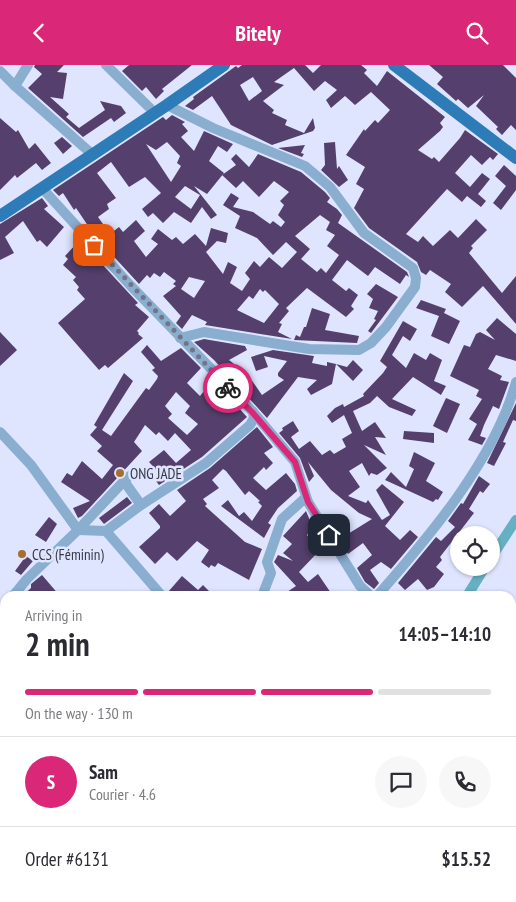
<!DOCTYPE html>
<html lang="en">
<head>
<meta charset="utf-8">
<style>
  body { margin:0; font-family:"PT Sans Narrow",sans-serif; background:#f7f7f7; color:#2b2b33; height:100vh; display:flex; flex-direction:column; font-size:19px; white-space:nowrap }
  * { box-sizing:border-box; margin:0 }
  p { font-size:16px; color:#7c7c81 }
  .icon { flex:none; width:28px; height:28px; fill:none; stroke:currentColor; stroke-width:2; stroke-linecap:round; stroke-linejoin:round }
  .map { position:relative; flex:1; overflow:hidden }
  .side { position:absolute; left:0px; top:526px; width:516px; height:311px; display:flex; flex-direction:column; background:#fff; border-radius:15px 15px 0 0; box-shadow:0 1px 4px #0004 }
  .side>* { flex:none }
  .tools { position:absolute; left:450px; top:461px; display:grid; gap:10px }
  .tools a { display:grid; place-items:center; width:50px; height:50px; border-radius:50%; background:#fff; box-shadow:0 1px 4px #0004; font-size:25px }
  .pin { position:absolute; display:grid; place-items:center; width:42px; height:42px; color:#fff; margin:-21px; border-radius:10px; box-shadow:0 2px 8px #0006 }
  .courier { position:absolute; display:grid; place-items:center; width:50px; height:50px; margin:-25px; border:4px solid #db2777; border-radius:50%; background:#fff; color:#222; box-shadow:0 1px 6px #0007 }
  .head em { font-style:normal; font-weight:800 }
  .head div { display:flex; flex-direction:column-reverse }
  .head { display:flex; align-items:center; justify-content:space-between; height:85px; padding:0 25px }
  h1 { font-size:32px; font-weight:800; line-height:38px }
  .bar { display:grid; grid-template-columns:repeat(4,1fr); gap:8px 5px; align-content:center; height:60px; padding:0 25px }
  .bar i { height:6px; border-radius:4px; background:#e1e1e2 }
  .bar .on { background:#db2777 }
  .bar p { grid-column:span 4 }
  .line { display:flex; align-items:center; gap:12px; padding:0 25px; border-top:1px solid #e1e1e2 }
  .line div { flex:1 }
  .round { display:grid; place-items:center; flex:none; width:52px; height:52px; border-radius:26px; background:#f7f7f7 }
  header { display:flex; justify-content:space-between; align-items:center; height:65px; padding:0 25px; background:#db2777; color:#fff; font-size:22px; font-weight:800 }
  .map>svg:first-child { display:block }
</style>
</head>
<body>
<header><svg class="icon" aria-label="back" viewBox="0 0 24 24"><path d="M15 5l-7 7 7 7"/></svg>Bitely<svg class="icon" aria-label="search" viewBox="0 0 24 24"><circle cx="10" cy="10" r="6"/><path d="M15 15l6 6"/></svg></header>
<div class="map">
<svg width="516" height="837" viewBox="0 0 516 837">
  <rect width="100%" height="100%" fill="#dfe5ff"/>
  <g fill="none" stroke-linecap="round" stroke-linejoin="round">
    <g stroke="#65b0c2" stroke-width="10">
      <polyline points="491,493 516,455"/>
      <polyline points="467,531 485,502"/>
      <polyline points="121,837 126,832"/>
    </g>
  </g>
  <g fill="#55406d" fill-rule="evenodd">
    <polygon points="35,0 64,0 57,7 67,8 63,34 50,32 69,49 66,52 79,63 105,45 100,36 121,41 126,48 114,57 111,53 83,72 28,23 42,9 34,2"/>
    <polygon points="129,0 192,0 162,24 164,26 156,34 146,22 142,26 122,6"/>
    <path d="M242,0h63l8,8 8,-8h40l6,5 -3,3 13,13 10,-15 58,46 -5,6 3,4 -3,4 -22,19 14,9 2,-2 5,5 21,-24 5,-8 33,24 -5,6 -3,-3 -8,8 -11,-10 -16,18 15,14 12,-14 8,6 -12,15 8,7 -5,6 -14,-11 -5,6 -15,-13 -41,45 12,8 5,-6 10,10 17,-16 8,8 18,-19 11,11 -16,16 2,2 -4,5 33,40 14,-17v48l-33,-38 -21,21 -17,-15 6,-8 -21,-14 -4,5 -5,-3 -4,-10 -48,-34 -15,-20 10,-19 -8,-5 9,-17 -19,-12 18,-26 1,2 10,-11 3,3 12,-13 -19,-18 -16,13 -10,-9 -14,12 -5,-8 11,-10 -12,-9 -11,10 -20,-23 -20,14 10,3 -21,16 11,9 -2,3 15,7 -2,5 19,8 9,-15 2,10 -2,3 -41,14 -41,-20 -19,-29 -19,14 -8,-4 9,-7 -1,-2 43,-31 2,2zM253,12l9,14 -13,10 -9,-16z"/>
    <polygon points="429,0 503,0 516,13 516,65 511,60 502,70 496,64 498,62 476,41 484,30 468,43 458,34 456,36 437,19 443,12"/>
    <path d="M172,50l13,7 -3,2 6,7 -7,6 13,14 10,-20 29,13 -6,8 -9,-6 -9,15 15,12 -17,21 -13,-8 23,29 -6,4 -9,-12 -11,16 -17,-11 -11,11 -10,-10 -5,4 -6,-8 19,-16 -16,-16 -16,10 -18,-25 -14,11 19,25 -9,6 2,5 -11,8 12,17 9,-7 4,5 13,-12 9,11 -11,10 12,16 12,-13 -7,-5 7,-10 14,11 4,-3 7,7 12,-10 11,12 5,-18 17,5 -2,10 -9,-2 -11,11 17,22 5,-12 9,5 -7,16 12,8 8,-12 -5,-6 9,-12 6,6 9,-10 13,11 15,-16 -11,-10 -13,13 -16,-17 -22,-10 5,-12 -17,-11 8,-12 8,5 -6,9 20,5 17,12 3,-3 8,6 4,-5 -7,-7 6,-10 -4,-4 9,-9 -15,-11 -15,16 -16,-16 -7,7 -14,-13 14,-10 -5,-6 5,-5 13,13 9,-13 43,18 24,20 5,6 -3,4 10,7 5,6 -4,8 69,49 2,5 -3,-2 -6,9 -25,-17 -7,9 -21,-16 -15,20 14,11 3,-3 9,7 -7,11 3,3 -8,8 -39,-29 -21,20 3,3 -10,12 3,1 -4,8 14,7 -87,-14 2,-3 -15,-7 -10,14 -6,-6 5,-7 -18,-20 13,-10 -3,-2 3,-3 -12,-9 -4,5 -6,-4 -4,5 -3,-3 -8,9 -44,-48 -19,-28 -2,2 -11,-17 -4,3 -6,-6 110,-73 3,3zM167,77l13,14 -3,7 4,3 -10,16 -25,-38 10,6zM185,121l15,9 -9,14 -16,-12zM320,150l10,7 -4,8 9,5 -8,11 12,9 -13,18 -5,-5 -4,4 -16,-13 9,-10 -15,-13zM189,212l16,4 -11,17 -13,-9zM260,224l3,3 2,-2 14,14 -15,19 -27,-13 12,-14 4,3z"/>
    <polygon points="0,53 16,67 18,65 29,84 35,78 51,98 42,105 36,98 17,113 15,110 0,125"/>
    <polygon points="62,72 72,81 63,89 54,78"/>
    <polygon points="335,77 337,104 339,101 348,115 339,122 321,105 325,100 324,78"/>
    <polygon points="305,80 301,88 304,89 302,92 278,83"/>
    <polygon points="504,100 516,111 516,125 501,145 493,138 506,121 495,111"/>
    <polygon points="42,133 48,141 44,144 64,162 47,182 40,175 37,177 23,156 5,172 14,188 0,195 0,159"/>
    <polygon points="77,178 86,188 89,185 138,238 135,240 149,252 137,266 139,268 138,269 143,273 108,303 105,300 99,305 58,258 85,234 77,225 79,222 73,215 76,212 63,200 68,194 65,191"/>
    <polygon points="376,219 398,232 371,268 368,266 376,255 374,254 378,246 369,243 373,234 367,229"/>
    <polygon points="421,235 446,244 444,248 460,256 449,279 431,271 439,251 416,243"/>
    <polygon points="312,243 330,249 325,265 359,271 357,278 294,275 296,270 300,272 304,262 306,262"/>
    <polygon points="497,253 516,269 516,296 496,290 488,304 502,311 500,315 509,317 499,344 493,341 484,360 480,371 486,373 482,380 468,375 477,359 469,354 482,334 476,331 479,325 450,311 464,280 470,282 476,269 480,267 495,275 486,265"/>
    <polygon points="403,256 417,264 410,276 403,271 392,290 406,303 414,288 426,295 430,288 442,295 434,316 446,321 441,330 413,312 392,334 416,345 412,351 389,342 377,331 370,338 353,346 362,366 375,357 386,373 375,372 386,390 364,380 387,403 377,410 371,408 369,411 362,398 349,406 360,422 348,431 366,438 368,435 382,455 390,450 376,425 382,419 404,437 385,461 400,475 410,465 418,472 391,504 381,497 370,505 379,518 374,524 365,517 357,503 372,490 363,478 348,489 342,478 345,476 343,472 372,454 359,448 331,425 308,397 314,411 309,417 300,393 279,368 283,365 282,363 293,356 299,366 291,372 299,384 310,376 322,390 330,385 334,389 346,382 342,374 352,368 344,350 332,358 327,351 335,343 343,339 344,342 364,331 363,329 383,308 387,302 380,296"/>
    <polygon points="0,267 17,285 0,301"/>
    <polygon points="204,274 245,281 247,285 229,295 248,310 262,330 284,315 278,311 278,308 287,296 264,291 268,302 256,306 251,292 273,285 314,291 312,298 327,301 327,297 336,299 332,319 311,330 307,324 317,315 298,312 267,353 214,295 194,277"/>
    <path d="M147,280l14,16 20,-13 20,20 -14,15 13,13 13,-16 34,37 -45,40 -43,28 -3,-4 6,-5 -13,-14 15,-12 12,13 15,-13 -16,-17 -7,8 -9,-9 -3,3 -11,-10 -11,17 8,9 -60,65 -4,2 -5,-10 17,-7 -29,-19 6,-9 5,3 10,-15 20,18 11,-14 -16,-14 5,-5 -12,-11 7,-8 -3,-2 30,-52 9,8 -31,49 9,6 35,-48 3,2 8,-11 1,-3 -6,-6 3,-2 -14,-16zM176,327l14,14 -5,7 13,11 -11,11 -19,-17 4,-4 -7,-8z"/>
    <polygon points="353,295 363,305 353,316 336,299 347,302"/>
    <polygon points="446,333 460,339 447,368 433,361"/>
    <polygon points="516,338 516,356 513,355 503,377 506,378 494,401 487,398"/>
    <polygon points="257,362 273,382 264,388 273,398 266,405 264,402 253,413 266,425 286,408 295,419 297,426 278,443 268,458 271,460 264,473 221,441 228,435 239,451 244,447 252,456 262,441 258,437 260,436 249,426 245,430 226,406 223,404 212,415 219,423 203,434 207,439 205,441 245,477 262,484 249,515 218,498 215,502 211,500 209,503 201,497 209,485 197,476 177,496 167,487 155,499 139,482 160,463 160,461 149,448 159,439 170,451 186,436 177,425 210,403"/>
    <polygon points="404,366 434,368 434,378 403,374"/>
    <polygon points="414,387 435,398 426,416 443,427 438,435 436,434 433,437 385,415 391,407 406,422 414,404 409,401"/>
    <polygon points="479,411 490,419 483,428 480,426 469,444 474,448 440,492 442,495 436,502 444,509 434,522 427,525 418,514 405,525 398,518 436,472 441,476 455,462 448,456 461,438 463,439"/>
    <polygon points="127,432 132,438 104,459 99,453"/>
    <polygon points="306,446 313,463 307,470 320,485 299,507 308,517 318,509 333,531 291,531 287,527 296,521 274,497 278,490 293,496 283,488 292,479 283,471"/>
    <polygon points="49,452 57,459 46,477 35,470"/>
    <polygon points="26,491 33,496 21,510 15,506"/>
    <polygon points="42,510 60,531 22,531 31,523 31,519"/>
    <polygon points="182,511 198,525 203,520 214,531 169,531 168,527"/>
  </g>
  <g fill="none" stroke-linecap="round" stroke-linejoin="round">
    <g stroke="#89aecf" stroke-width="10">
      <polyline points="28,0 15,21 93,90"/>
      <polyline points="106,0 155,48"/>
      <polyline points="0,6 15,21"/>
      <polyline points="167,40 213,63 305,101 330,122 364,168 413,203 416,213 415,222 386,262 371,278 359,285 309,284 204,267 180,273"/>
      <polyline points="42,123 130,220 253,347 254,353 250,360 206,398 141,440 106,466"/>
      <polyline points="253,347 295,397 308,437"/>
      <polyline points="0,367 31,400 78,465 27,514 13,531"/>
      <polyline points="131,410 124,416 141,440"/>
      <polyline points="78,465 106,466 162,531"/>
      <polyline points="78,465 124,416"/>
      <polyline points="262,531 271,508 267,497 282,454 303,435 308,437 360,521 371,531"/>
      <path d="M377,531c52,-59 118,-137 139,-214"/>
      <polyline points="0,552 5,542"/>
      <polyline points="511,667 516,663"/>
      <polyline points="295,837 300,832"/>
      <polyline points="377,837 378,832"/>
    </g>
    <g stroke="#2e7cb7" stroke-width="12">
      <polyline points="394,0 516,93"/>
      <polyline points="0,151 167,40 224,0"/>
    </g>
  </g>
  <g fill="none" stroke-linecap="round" stroke-linejoin="round">
    <polyline stroke="#717586" stroke-width="5" stroke-dasharray="0 9" points="94,180 228,323"/>
    <polyline stroke="#db2777" stroke-width="6" points="228,323 252,347 295,397 308,437 329,470"/>
  </g>
  <g fill="#a86e2d" stroke="#dfe5ff" stroke-width="2">
    <circle cx="120" cy="408" r="5"/>
    <circle cx="22" cy="489" r="5"/>
  </g>
  <g text-anchor="middle" dominant-baseline="central" stroke-width="5" stroke-linejoin="round" paint-order="stroke">
    <g font-size="15" fill="#363945" stroke="#dfe5ff" text-anchor="start">
      <text x="130" y="408">ONG JADE</text>
      <text x="32" y="489">CCS (Féminin)</text>
    </g>
  </g>
</svg>
<div class="tools">
<a><svg class="icon" aria-label="locate" viewBox="0 0 24 24"><circle cx="12" cy="12" r="6"/><path d="M12 2v4M12 18v4M2 12h4M18 12h4"/></svg></a>
</div>
<div class="pin" style="left:94px;top:180px;background:#ea580c"><svg class="icon" aria-label="bag" viewBox="0 0 24 24"><path d="M5 8h14l-1 12H6zM9 8a3 3 0 0 1 6 0"/></svg></div>
<div class="pin" style="left:329px;top:470px;background:#1f2937"><svg class="icon" aria-label="home" viewBox="0 0 24 24"><path d="M3 11l9-7 9 7M6 9v11h12V9"/></svg></div>
<div class="courier" style="left:228px;top:323px"><svg class="icon" aria-label="bike" viewBox="0 0 24 24"><circle cx="6" cy="16" r="4"/><circle cx="18" cy="16" r="4"/><path d="M6 16l4-8h5l3 8M10 8l3 8H6M13 5h3"/></svg></div>
<section class="side">
<div class="head"><div><h1>2 min</h1><p>Arriving in</p></div><em>14:05–14:10</em></div>
<div class="bar"><i class="on"></i><i class="on"></i><i class="on"></i><i></i><p>On the way · 130 m</p></div>
<div class="line" style="height:90px"><b class="round" style="background:#db2777;color:#fff">S</b><div><b>Sam</b><p>Courier · 4.6</p></div><a class="round"><svg class="icon" aria-label="chat" viewBox="0 0 24 24"><path d="M4 5h16v11H9l-5 4z"/></svg></a><a class="round"><svg class="icon" aria-label="phone" viewBox="0 0 24 24"><path d="M5 4h4l2 5-3 2q2 4 5 5l2-3 5 2v4C11 20 4 13 5 4z"/></svg></a></div>
<div class="line" style="height:65px"><div>Order #6131</div><b>$15.52</b></div>
</section>
</div>
</body>
</html>
